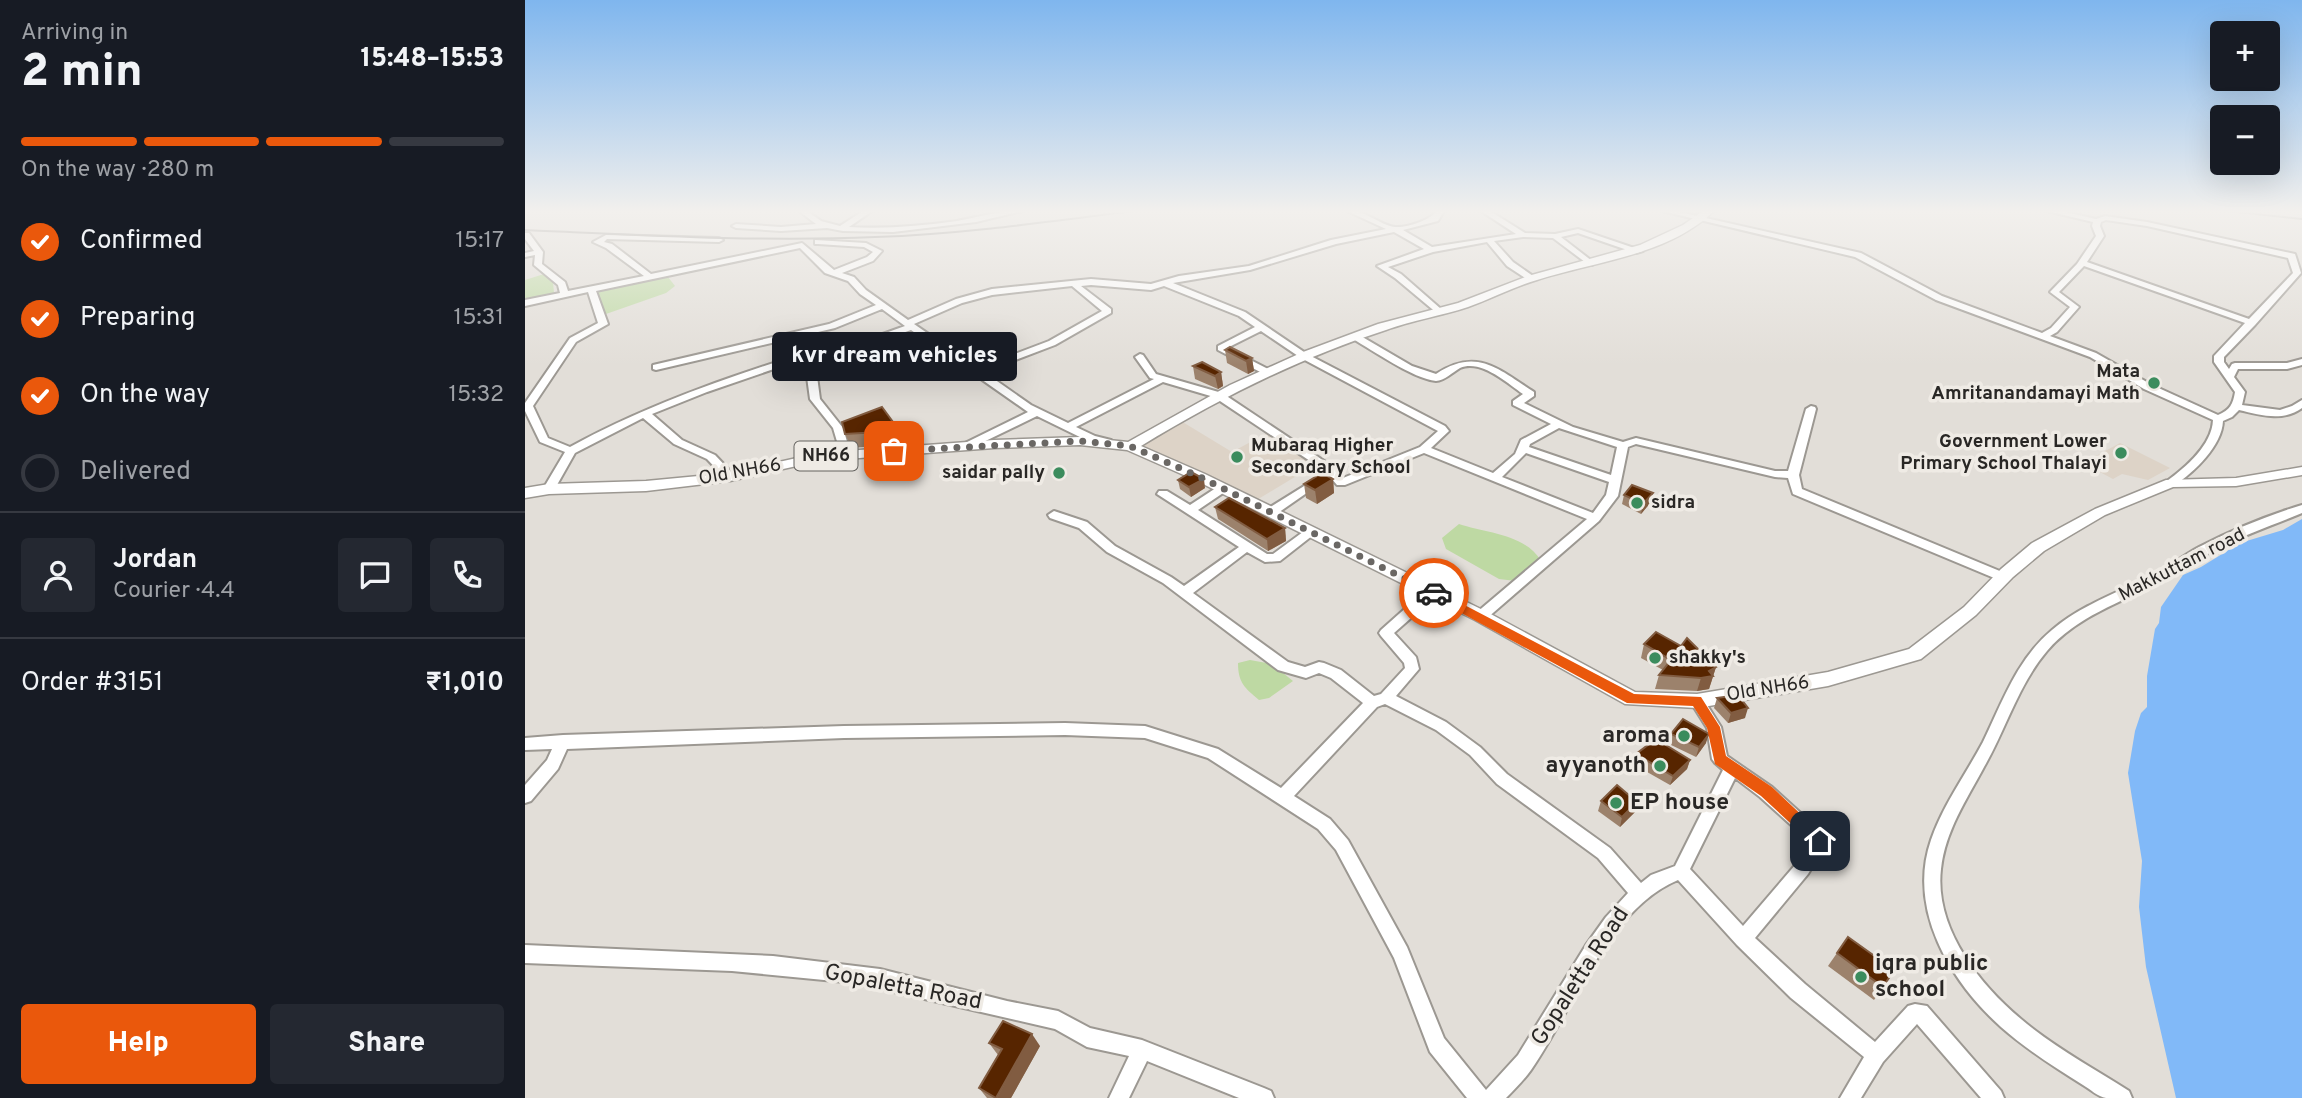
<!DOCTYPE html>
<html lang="en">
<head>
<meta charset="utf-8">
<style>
  body { margin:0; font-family:Overpass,sans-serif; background:#242831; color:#f1f3f6; height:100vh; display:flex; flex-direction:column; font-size:26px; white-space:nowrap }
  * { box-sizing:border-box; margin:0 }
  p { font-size:23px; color:#9ea1a6 }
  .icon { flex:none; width:38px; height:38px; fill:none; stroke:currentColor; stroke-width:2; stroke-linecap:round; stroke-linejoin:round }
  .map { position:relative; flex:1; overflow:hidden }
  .panel { display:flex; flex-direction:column; background:#171b24; width:525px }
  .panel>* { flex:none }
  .tools { position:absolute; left:1685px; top:21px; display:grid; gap:14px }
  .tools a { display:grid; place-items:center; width:70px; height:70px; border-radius:7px; background:#171b24; box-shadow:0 7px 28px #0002; font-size:35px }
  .pin { position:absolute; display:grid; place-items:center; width:60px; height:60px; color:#fff; margin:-30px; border-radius:14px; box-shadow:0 4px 10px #0006 }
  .courier { position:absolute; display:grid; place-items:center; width:70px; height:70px; margin:-35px; border:5px solid #ea580c; border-radius:50%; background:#fff; color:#222; box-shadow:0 2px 9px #0007 }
  .bubble { position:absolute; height:49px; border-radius:7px; background:#171b24; box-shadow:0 7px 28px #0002; font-size:23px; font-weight:800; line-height:49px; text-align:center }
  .overview em { font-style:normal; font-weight:800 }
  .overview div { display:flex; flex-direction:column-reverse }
  .overview { display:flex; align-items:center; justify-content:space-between; height:119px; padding:0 21px }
  h1 { font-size:46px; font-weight:800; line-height:52px }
  .bar { display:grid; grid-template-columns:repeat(4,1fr); gap:10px 7px; align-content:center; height:84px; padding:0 21px }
  .bar i { height:9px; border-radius:5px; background:#363941 }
  .bar .selected { background:#ea580c }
  .bar p { grid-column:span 4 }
  .line { display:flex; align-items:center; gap:18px; padding:0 21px; border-top:2px solid #363941 }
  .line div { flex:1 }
  .round { display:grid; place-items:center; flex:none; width:74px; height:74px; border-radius:7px; background:#242831 }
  ol { padding:0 21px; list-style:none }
  li { display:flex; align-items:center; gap:21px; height:77px }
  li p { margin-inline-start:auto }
  li .icon { padding:7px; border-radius:50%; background:#ea580c; color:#fff; stroke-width:4 }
  li:last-child { color:#9ea1a6 }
  li i { width:38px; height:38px; border:4px solid #363941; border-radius:50% }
  .primary-button { display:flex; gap:14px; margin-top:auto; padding:14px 21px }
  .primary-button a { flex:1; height:80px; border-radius:7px; background:#ea580c; color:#fff; font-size:28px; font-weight:800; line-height:80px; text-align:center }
  .primary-button a+a { background:#242831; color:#f1f3f6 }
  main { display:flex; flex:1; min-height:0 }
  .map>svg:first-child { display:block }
</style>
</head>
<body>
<main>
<section class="panel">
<div class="overview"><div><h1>2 min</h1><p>Arriving in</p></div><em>15:48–15:53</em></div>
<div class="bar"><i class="selected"></i><i class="selected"></i><i class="selected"></i><i></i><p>On the way · 280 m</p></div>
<ol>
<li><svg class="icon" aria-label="check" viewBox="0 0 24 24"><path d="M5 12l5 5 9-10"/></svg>Confirmed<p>15:17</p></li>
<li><svg class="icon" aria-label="check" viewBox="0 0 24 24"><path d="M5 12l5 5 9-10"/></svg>Preparing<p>15:31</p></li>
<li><svg class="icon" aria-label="check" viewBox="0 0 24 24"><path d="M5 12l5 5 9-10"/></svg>On the way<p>15:32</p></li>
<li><i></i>Delivered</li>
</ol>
<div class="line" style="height:126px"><a class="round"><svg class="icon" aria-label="person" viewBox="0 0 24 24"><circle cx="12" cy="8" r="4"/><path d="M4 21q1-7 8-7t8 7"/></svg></a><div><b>Jordan</b><p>Courier · 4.4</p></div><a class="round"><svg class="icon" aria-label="chat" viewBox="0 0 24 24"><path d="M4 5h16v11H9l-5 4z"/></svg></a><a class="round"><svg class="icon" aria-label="phone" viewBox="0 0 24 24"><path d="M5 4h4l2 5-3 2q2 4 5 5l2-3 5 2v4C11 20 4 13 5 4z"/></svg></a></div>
<div class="line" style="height:91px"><div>Order #3151</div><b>₹1,010</b></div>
<div class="primary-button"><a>Help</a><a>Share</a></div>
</section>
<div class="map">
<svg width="1777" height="1098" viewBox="0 0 1777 1098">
  <rect width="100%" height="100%" fill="#e2ded8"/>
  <g fill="#ddd3c7">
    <polygon points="656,421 707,452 744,432 793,463 730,501 613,444"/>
    <polygon points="1595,443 1645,468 1623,480 1597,474 1588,479 1558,463"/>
  </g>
  <g fill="#bed9a3">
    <polygon points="19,274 28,282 29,293 0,300 0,280"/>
    <polygon points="143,277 150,286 141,293 81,314 70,292"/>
    <path d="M934,524c26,9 67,10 82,37l-25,20 -17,-2 -53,-30 -4,-11z"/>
    <path d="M725,660l22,4 21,17 -24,17 -10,2c-14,-12 -21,-17 -21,-37z"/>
  </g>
  <polygon fill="#81b9f8" points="1777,519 1777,1098 1651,1098 1621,967 1614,907 1617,861 1603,773 1610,731 1616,713 1622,707 1622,676 1630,629 1634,623 1636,607 1658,575 1676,567 1715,543 1758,530"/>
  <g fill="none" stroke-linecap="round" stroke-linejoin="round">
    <g stroke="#9c9892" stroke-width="4">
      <g id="minor">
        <path d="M274,211h8l14,10 19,5 23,-15h9l-23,16c36,2 72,-1 108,-6 21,-4 44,-11 65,-10l-46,11 -83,10 -50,-1 -16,-3 -46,3 -45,-3 -4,-2 4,-2 45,3 35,-3z"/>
        <path d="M822,211c20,-1 32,14 48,16 12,1 36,-7 41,-16h8l-6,10 -35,9 29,17 84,-13 -35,-23h9l35,22 30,1 23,-5 65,22 -7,2 -58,-20 -17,4 31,24v4h-3l-36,-27 -30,-1 -29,4 19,21 20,14 1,2 -4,3 -23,-15 -20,-24 -54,10 -45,15 13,7 40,35v4l-3,1 -43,-36 -18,-12 47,-17 -30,-17 -58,12 -86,26 -77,13 72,29 62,42 138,72 4,5 -18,17 62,25 22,-19 6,-14 30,-16 -38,-19v-4l10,-7c-16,-11 -42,-35 -63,-26 -7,4 -16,13 -24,13 -22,-2 -64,-31 -83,-42v-4h6l53,31 24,8c41,-27 62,-5 98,18v4l-10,7 49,24 50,15 13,-4 139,33h13l18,-62 5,-3 4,1 1,2 -17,66 3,14 205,85 2,3 -6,4 -4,-1 -206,-86 -5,-16 -13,-1 -139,-33 -8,3 -10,49 -19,25 -113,98h-10l-2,-3 2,-3 111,-94 -163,-66 -79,32h-8l-12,-14 -111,-74 -51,-15 -87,45 19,9 16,4 1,2 -1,2 -23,-3 -51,-25 -66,32h-8l-1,-2 1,-2 65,-32 -117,-82 -56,20 -13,-3 -31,10 4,4 5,38 23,29 8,27 -1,2 -4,1 -5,-3 -8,-27 -23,-29 -5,-37 -2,-3 -96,33 -55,22 30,26 33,15 19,20 2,2 -2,2h-8l-19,-20 -33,-15 -31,-26 -68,35 -22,39h-8l-2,-3 22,-37 -25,-10 -15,-31v-8l45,-65 28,-15 -10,-31 -63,14v-6l35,-7 -2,-8 -24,-20 1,-10 -10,2v-4l9,-2 -9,-12v-6h4l14,19 -1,12 23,18 3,9 76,-15 -38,-28 -13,-6 13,-7 113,3 4,2 -4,2 -112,-3 -3,3 8,2 39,30 151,-31 32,27 33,-13 6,-5 -9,-5 -46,-3h-3v-4l51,3 16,8 -9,10 -31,12 12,4 12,13 42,30 48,-21 36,-10 99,-10 60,5 28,-8 70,-10 82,-26 55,-11zM275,248l25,25 23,8 12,13 16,11 -47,19 -176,41v4l3,1 179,-42 47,-19 23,17 -53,19 -13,-3c-92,29 -184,58 -269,105l-22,-9 -15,-32 43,-64 32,-18 -12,-33zM566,285l60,5 13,-4 75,30 16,11 -37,19v4l46,24h6v-4l-43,-22 34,-17 40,27 137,73 -18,16 -77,31 -10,-11 -111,-74 -66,-19 -13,-19 -3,-1 -5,3 15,21 4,1 -86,44 -37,-18 -47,-33 71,-27 56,-32v-4l-30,-23zM547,286l30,25 -53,30 -71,27 -64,-44 48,-21 30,-8zM1034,428l58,19 -6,28 -82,-28 1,-3zM1001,453l83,29 -3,13 -13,18 -91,-36z"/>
        <path d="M1137,211h13l186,42 81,43 100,37 9,-5 19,-21 -20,-15 27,-28 19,-28 -4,-10 1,-4 -46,-11h14l35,8 9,-3 42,6 148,32 6,19 -46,52 -31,32v5l5,7 3,-5 3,-1h52l15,-4v6l-15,4h-49l-4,8 11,15 -3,13 38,5 12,-4 10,-6v8c-19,14 -42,7 -63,2l-7,7 -9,4c-1,25 -29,51 -48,64h-8l-2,-2 2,-2c19,-14 45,-36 46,-61l-69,-31 -54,-32 -154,-57 -81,-43zM1581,220l41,6 141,32 5,15 -44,46 -162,-57 17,-26 -4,-10 1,-4zM1559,266l161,57 -31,33v6l21,30c-2,12 -5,18 -17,23l-66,-30 -56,-32 -46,-17 7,-4 22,-25 -20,-15z"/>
        <polygon points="792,478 796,479 798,481 796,483 750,515 742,515 740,512 742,509"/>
        <path d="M697,484l6,4 -2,3 -28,19 69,44h6l34,-25h8l2,3 -37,29 -15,1 -18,-10 -54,41 95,69 17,5 14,-5 5,1 17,7 33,26 7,-2 24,-26 -1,-5 -23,-27 -2,-3 2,-3 46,-41h10l1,3 -1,3 -43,38 22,24 3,12 -23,27 50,26 34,25 27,27 103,74 31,35 10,-8 24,-9 48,-96 -8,-7 -3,-4 -5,-31 -17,-27 2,-4 5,-2 5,2 19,30 6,29 45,31 54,49 2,5 -20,33 -53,64 50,46 70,58 33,-36 7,-2 12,2 74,85 3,7h-23l-64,-74 -34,38 -22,36h-21l24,-41 -73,-59 -54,-53 -59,-65c-69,28 -106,131 -147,190 -7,10 -16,19 -25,28h-39l-37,-46 -36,-94 -58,-108 -18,-21 -110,-71 -63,-20 -80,-3 -221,3 -277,11 -9,20 -27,32 -6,2v-18l22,-25 5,-11 -27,1v-12l38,-3 281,-9 221,-3 80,3 73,23 63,39 82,-85 -32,-25 -12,-5 -13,5 -28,-8 -115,-87 -56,-31 -28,-24 -29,-10 -2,-3 6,-4 33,11 28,24 56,31 13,9 55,-39 -82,-53 2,-3h8l23,14zM860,704l51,26 34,25 27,29 101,74 30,35 -22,24 -20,28 -68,110 -32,35 -42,-52 -37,-91 -59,-107 -18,-21 -36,-23 83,-89zM1210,778l25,19 50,45 -14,22 -53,62 -53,-57z"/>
        <path d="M1777,505v8c-28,12 -56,21 -83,35 -21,10 -39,24 -60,35 -38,19 -83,34 -112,68 -29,34 -41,78 -63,116 -17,32 -39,64 -43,102 -7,61 41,119 86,155 32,26 68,45 102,67l3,7c-8,0 -18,0 -26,0 -8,-1 -16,-9 -23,-13 -29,-18 -57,-36 -82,-58 -51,-46 -94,-118 -70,-187 12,-35 35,-66 52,-98 19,-39 34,-83 69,-112 28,-24 64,-37 97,-53 18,-8 33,-21 50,-30 31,-16 69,-32 103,-42z"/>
        <polygon points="0,945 248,956 355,969 482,1001 533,1011 565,1028 617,1040 739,1088 746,1091 749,1098 714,1098 622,1061 604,1098 584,1098 604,1056 562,1047 530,1029 330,983 207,971 0,963"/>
      </g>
    </g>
    <g stroke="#9c9892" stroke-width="3">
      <path id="major" d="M1178,211h11c-47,45 -118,50 -177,69 -24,7 -46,19 -69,27 -27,9 -55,13 -82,23 -87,28 -168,69 -245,116l64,28 282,138 148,80 62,2 131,-22 81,-23 55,-42 37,-38 31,-26 63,-34 71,-29 70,-2 66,-11v8l-66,11 -63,1 -68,28 -61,36 -31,26 -37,38 -55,44 -93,27 -131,22 -72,-4 -150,-84 -280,-140 -68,-30 -47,-5 -86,3 -175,13 -89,20 -84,10 -97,3 -24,4v-10l24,-4 97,-3 84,-8 89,-20 175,-13 86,-3 48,5 102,-57 73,-33 75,-28 80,-21 70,-27 112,-31 43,-20z"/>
    </g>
    <use href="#minor" fill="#fff" fill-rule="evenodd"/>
    <use href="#major" fill="#fff" fill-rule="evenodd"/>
    <g stroke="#7c7975" stroke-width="2">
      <polyline points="1703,211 1777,219"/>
      <path d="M0,230c116,5 233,12 350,7 86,-3 172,-15 258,-26"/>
    </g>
  </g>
  <g fill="#9c826c">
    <polygon points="700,350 727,358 729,371 723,374 702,363"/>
    <polygon points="668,366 696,372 698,386 693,389 670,379"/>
    <polygon points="368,422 374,435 361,445 327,448 320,434"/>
    <polygon points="808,479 809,493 792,504 781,498 779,484"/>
    <polygon points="653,480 680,488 666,497 655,489"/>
    <polygon points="1099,495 1126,502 1116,514 1097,504"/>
    <polygon points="690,507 760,528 761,541 743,551 693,519"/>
    <polygon points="1119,644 1191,667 1184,689 1172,691 1130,689 1134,675 1138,670 1116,658"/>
    <polygon points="1192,698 1220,718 1203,723 1189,708"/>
    <polygon points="1146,734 1181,743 1171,757 1144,744"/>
    <polygon points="1111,754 1165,760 1162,769 1145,785 1108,764"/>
    <polygon points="1076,801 1112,802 1110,812 1095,827 1073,811"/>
    <polygon points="1312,953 1358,987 1349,1000 1303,966"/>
    <polygon points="464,1043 515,1046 486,1098 462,1098 454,1088 473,1055"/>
  </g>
  <g fill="#815c41">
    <polygon points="727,358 729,371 723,374 721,361"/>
    <polygon points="696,372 698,386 693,389 690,376"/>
    <polygon points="368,422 374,435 361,445 355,432"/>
    <polygon points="679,479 680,488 666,497 664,487"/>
    <polygon points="808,479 809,493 792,504 790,490"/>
    <polygon points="1128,493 1126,502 1116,514 1118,504"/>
    <polygon points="760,528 761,541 743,551 742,539"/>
    <polygon points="1191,667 1184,689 1172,691 1176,678 1184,671"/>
    <polygon points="1223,708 1220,718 1203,723 1206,713"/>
    <polygon points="1184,734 1181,743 1171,757 1174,747"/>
    <polygon points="1165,760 1162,769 1145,785 1148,776"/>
    <polygon points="1112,802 1110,812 1095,827 1097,817"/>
    <polygon points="507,1034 515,1046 486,1098 472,1098"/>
  </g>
  <g fill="#572500" stroke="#815c41" stroke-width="2">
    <polygon points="705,347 727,358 721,361 700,350"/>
    <polygon points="677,362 696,372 690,376 668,366"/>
    <polygon points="357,407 368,422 355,432 320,434 317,422"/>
    <polygon points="666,472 679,479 664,487 653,480"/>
    <polygon points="797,473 808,479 790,490 779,484"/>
    <polygon points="1107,485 1128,493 1118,504 1099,495"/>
    <polygon points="704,498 760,528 742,539 690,507"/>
    <polygon points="1131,632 1156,646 1162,638 1191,667 1184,671 1188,676 1176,678 1134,675 1146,660 1119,644"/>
    <polygon points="1213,695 1223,708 1206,713 1192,698"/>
    <polygon points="1158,719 1184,734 1174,747 1146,734"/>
    <polygon points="1131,739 1165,760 1148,776 1111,754"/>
    <polygon points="1092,785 1112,802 1097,817 1076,801"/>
    <polygon points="1323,937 1369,970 1358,987 1312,953"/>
    <polygon points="478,1021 507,1034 471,1098 454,1088 477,1049 464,1043"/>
  </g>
  <linearGradient id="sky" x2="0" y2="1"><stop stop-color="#7fb6ee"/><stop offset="0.58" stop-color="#f2f0ed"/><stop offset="1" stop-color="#f2f0ed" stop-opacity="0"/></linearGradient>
  <rect width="1777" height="365" fill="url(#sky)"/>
  <polygon fill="#ea580c" points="909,589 1109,694 1176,697 1195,727 1201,756 1247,787 1300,837 1300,846 1290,846 1236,796 1190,764 1182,728 1168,706 1102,703 905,596 903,593"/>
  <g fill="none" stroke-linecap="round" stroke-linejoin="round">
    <polyline stroke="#6a6764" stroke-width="7" stroke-dasharray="0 12.6" points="369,451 555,441 605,446 675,477 909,593"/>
  </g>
  <g fill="#3b8c5d" stroke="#efebe5" stroke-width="2.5">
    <circle cx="1629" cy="383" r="7"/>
    <circle cx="1596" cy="453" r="7"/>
    <circle cx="712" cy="457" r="7"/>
    <circle cx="534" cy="473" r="7"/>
    <circle cx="1112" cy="503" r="7"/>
    <circle cx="1130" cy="658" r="7"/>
    <circle cx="1159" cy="736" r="7"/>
    <circle cx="1135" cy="766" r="7"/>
    <circle cx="1091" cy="803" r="7"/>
    <circle cx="1336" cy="977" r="7"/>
  </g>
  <g text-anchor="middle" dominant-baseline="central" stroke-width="7" stroke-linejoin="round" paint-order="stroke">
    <rect fill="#efebe5" stroke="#64625f" stroke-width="2" x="269.5" y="441.5" width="63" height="29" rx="5"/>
    <g font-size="18" font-weight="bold" fill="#292725">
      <text x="301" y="456">NH66</text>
    </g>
    <g font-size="19" font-weight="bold" fill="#292725" stroke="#efebe5" text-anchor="end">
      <text x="1615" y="372">Mata<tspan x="1615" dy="22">Amritanandamayi Math</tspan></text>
      <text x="1582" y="442">Government Lower<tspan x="1582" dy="22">Primary School Thalayi</tspan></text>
      <text x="726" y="446" text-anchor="start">Mubaraq Higher<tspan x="726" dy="22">Secondary School</tspan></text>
      <text x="520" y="473">saidar pally</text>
      <text x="1126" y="503" text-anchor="start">sidra</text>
      <text x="1144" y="658" text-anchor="start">shakky's</text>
    </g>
    <g font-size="19" fill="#292725" stroke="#efebe5">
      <text transform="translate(215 472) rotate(-10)">Old NH66</text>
      <text transform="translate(1657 565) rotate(-27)">Makkuttam road</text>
      <text transform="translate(1243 689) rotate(-9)">Old NH66</text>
    </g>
    <g font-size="23" font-weight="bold" fill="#292725" stroke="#efebe5" text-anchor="end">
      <text x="1145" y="736">aroma</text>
      <text x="1121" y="766">ayyanoth</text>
      <text x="1105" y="803" text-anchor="start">EP house</text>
      <text x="1350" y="964" text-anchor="start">iqra public<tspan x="1350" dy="26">school</tspan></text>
    </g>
    <g font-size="23" fill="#292725" stroke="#efebe5">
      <text transform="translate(1056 977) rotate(-57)">Gopaletta Road</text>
      <text transform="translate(378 988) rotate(11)">Gopaletta Road</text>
    </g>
  </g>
</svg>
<div class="tools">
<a>+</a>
<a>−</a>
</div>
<div class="pin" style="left:369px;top:451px;background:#ea580c"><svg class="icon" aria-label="bag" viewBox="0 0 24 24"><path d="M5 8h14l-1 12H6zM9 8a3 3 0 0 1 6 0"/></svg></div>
<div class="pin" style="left:1295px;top:841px;background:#1f2937"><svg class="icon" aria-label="home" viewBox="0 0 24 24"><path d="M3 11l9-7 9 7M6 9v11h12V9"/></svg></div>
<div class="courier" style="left:909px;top:593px"><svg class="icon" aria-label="car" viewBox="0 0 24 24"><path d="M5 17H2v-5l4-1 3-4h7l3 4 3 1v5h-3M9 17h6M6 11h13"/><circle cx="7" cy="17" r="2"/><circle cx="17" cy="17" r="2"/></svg></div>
<div class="bubble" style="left:247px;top:332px;width:245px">kvr dream vehicles</div>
</div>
</main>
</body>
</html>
